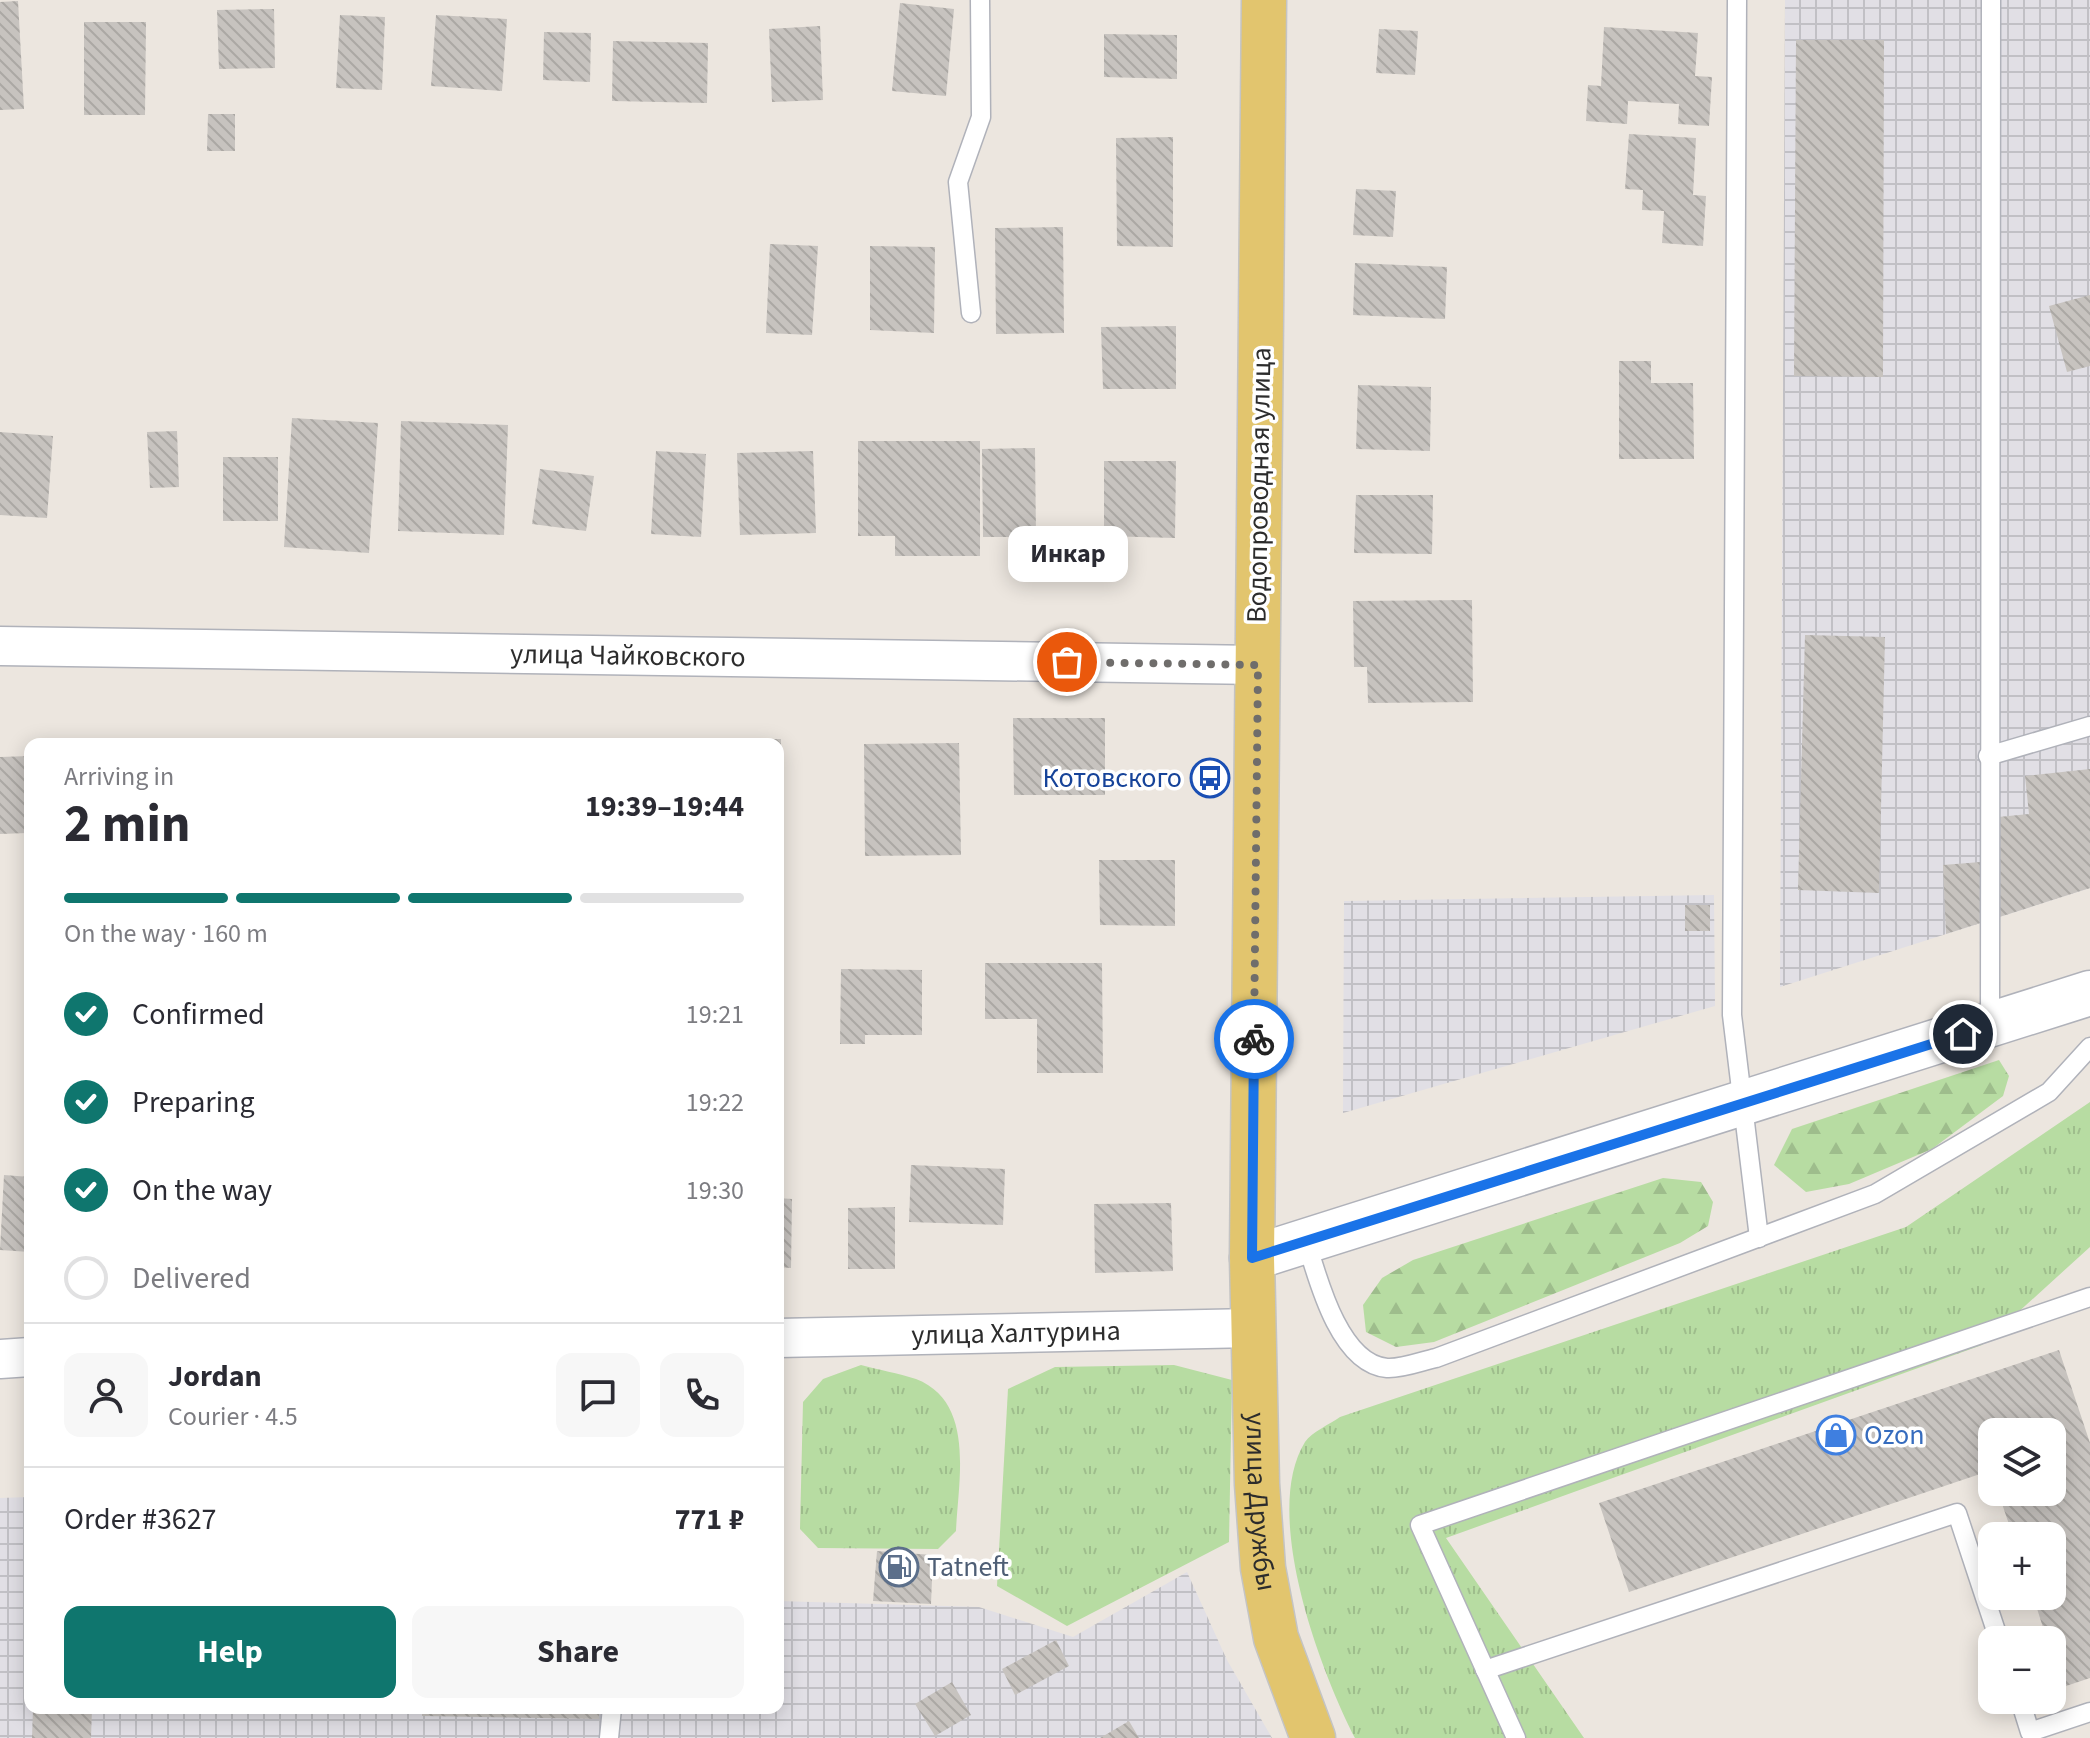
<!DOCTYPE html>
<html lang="en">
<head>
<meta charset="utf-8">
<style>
  body { margin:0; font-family:"Source Sans 3",sans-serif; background:#f7f7f7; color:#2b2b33; height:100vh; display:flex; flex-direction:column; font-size:30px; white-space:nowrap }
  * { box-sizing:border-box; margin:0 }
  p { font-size:26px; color:#7c7c81 }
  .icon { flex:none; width:44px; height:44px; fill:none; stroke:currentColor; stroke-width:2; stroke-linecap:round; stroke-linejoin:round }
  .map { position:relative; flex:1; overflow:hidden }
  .sheet { position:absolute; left:24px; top:738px; width:760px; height:976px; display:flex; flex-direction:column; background:#fff; border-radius:16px; box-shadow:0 4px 20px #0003 }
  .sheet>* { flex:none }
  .buttons { position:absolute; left:1978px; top:1418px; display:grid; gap:16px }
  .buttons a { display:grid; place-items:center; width:88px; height:88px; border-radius:16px; background:#fff; box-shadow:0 4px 20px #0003; font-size:40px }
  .pin { position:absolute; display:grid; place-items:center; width:68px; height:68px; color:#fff; margin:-34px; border:4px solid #fff; border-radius:50%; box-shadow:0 2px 8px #0007 }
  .courier { position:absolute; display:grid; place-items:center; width:80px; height:80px; margin:-40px; border:6px solid #1a73e8; border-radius:50%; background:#fff; color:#222; box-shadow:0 2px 10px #0007 }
  .bubble { position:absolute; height:56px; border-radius:16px; background:#fff; box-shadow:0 4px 20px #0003; font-size:26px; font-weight:700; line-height:56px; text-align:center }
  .overview em { font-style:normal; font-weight:700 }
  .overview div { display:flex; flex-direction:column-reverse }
  .overview { display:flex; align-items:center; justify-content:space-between; height:136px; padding:0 40px }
  h1 { font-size:52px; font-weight:700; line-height:60px }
  .bar { display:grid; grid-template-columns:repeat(4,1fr); gap:12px 8px; align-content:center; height:96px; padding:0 40px }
  .bar i { height:10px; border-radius:6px; background:#e1e1e2 }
  .bar .selected { background:#0f766e }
  .bar p { grid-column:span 4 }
  .line { display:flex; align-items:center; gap:20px; padding:0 40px; border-top:2px solid #e1e1e2 }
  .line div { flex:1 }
  .round { display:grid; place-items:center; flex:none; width:84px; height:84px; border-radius:16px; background:#f7f7f7 }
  ol { padding:0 40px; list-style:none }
  li { display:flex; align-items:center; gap:24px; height:88px }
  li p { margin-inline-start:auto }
  li .icon { padding:8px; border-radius:50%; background:#0f766e; color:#fff; stroke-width:4 }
  li:last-child { color:#7c7c81 }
  li i { width:44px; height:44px; border:4px solid #e1e1e2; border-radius:50% }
  .primary-button { display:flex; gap:16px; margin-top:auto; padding:16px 40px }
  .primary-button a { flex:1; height:92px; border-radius:16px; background:#0f766e; color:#fff; font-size:32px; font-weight:700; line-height:92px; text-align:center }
  .primary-button a+a { background:#f7f7f7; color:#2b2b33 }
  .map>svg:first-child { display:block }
</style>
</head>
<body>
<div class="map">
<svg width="2090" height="1738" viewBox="0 0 2090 1738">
  <defs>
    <pattern id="industrial-grid" width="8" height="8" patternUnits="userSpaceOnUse" patternTransform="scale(2)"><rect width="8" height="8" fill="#e1dfe5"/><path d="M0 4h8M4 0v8" fill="none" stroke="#c1c0c5"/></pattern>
    <pattern id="grass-tufts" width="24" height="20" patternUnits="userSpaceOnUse" patternTransform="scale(2)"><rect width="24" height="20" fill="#b7dca2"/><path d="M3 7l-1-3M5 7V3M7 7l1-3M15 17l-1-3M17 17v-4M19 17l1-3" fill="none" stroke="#9ebd8c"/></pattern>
    <pattern id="forest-firs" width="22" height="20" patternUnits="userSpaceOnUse" patternTransform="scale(2)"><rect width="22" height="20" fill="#b7dca2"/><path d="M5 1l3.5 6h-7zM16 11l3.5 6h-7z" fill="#9ebd8c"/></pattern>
    <pattern id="building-back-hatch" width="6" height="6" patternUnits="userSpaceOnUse" patternTransform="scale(2)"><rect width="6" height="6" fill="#c7c3bf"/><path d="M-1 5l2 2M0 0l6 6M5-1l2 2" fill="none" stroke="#aba8a4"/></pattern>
  </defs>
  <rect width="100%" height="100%" fill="#ece6df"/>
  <g fill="url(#industrial-grid)">
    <polygon points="1785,0 2090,0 2090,888 1780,987"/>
    <polygon points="1714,895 1715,1006 1343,1113 1344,901"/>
    <polygon points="30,1497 30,1708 778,1708 778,1601 979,1607 1073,1637 1187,1572 1227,1660 1272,1738 0,1738 0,1498"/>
  </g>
  <g fill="url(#grass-tufts)">
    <path d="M2090,1102v145l-108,98 -536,193 138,200h-229c-35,-68 -94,-225 -50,-296 7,-10 25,-18 35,-25l566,-190z"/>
    <path d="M861,1365c18,5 37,8 55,14 60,23 42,102 40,152l-18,18 -120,-1 -18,-19 3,-127 20,-23z"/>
    <polygon points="1174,1365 1232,1380 1229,1542 1067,1626 997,1586 1008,1389 1055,1367"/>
  </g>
  <g fill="url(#forest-firs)">
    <polygon points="1999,1060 2009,1076 2003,1096 1932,1149 1849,1184 1806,1192 1774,1165 1792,1129"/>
    <polygon points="1663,1178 1701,1182 1713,1202 1708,1226 1680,1243 1434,1342 1396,1347 1366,1332 1363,1305 1382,1278 1413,1260"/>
  </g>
  <g fill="url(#building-back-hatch)">
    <polygon points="18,1 24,109 0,110 0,2"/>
    <polygon points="900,3 954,9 946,96 892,91"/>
    <polygon points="274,9 275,68 219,69 217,10"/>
    <polygon points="340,15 385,17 382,90 336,88"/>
    <polygon points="436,15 507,19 502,91 431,86"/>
    <polygon points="84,22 146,22 145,115 84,115"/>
    <polygon points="820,26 823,100 772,102 769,29"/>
    <polygon points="1604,27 1698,33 1695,76 1712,77 1709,126 1678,124 1679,104 1628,101 1627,124 1586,121 1588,85 1601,86"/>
    <polygon points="1379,29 1418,31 1415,75 1376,73"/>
    <polygon points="544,32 591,33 590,82 543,80"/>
    <polygon points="1104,34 1177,35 1177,79 1104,77"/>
    <polygon points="1796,40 1884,40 1883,377 1794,376"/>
    <polygon points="613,41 708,43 707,103 612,101"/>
    <polygon points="208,114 235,114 235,151 207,151"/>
    <polygon points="1629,134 1696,138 1693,195 1706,196 1703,246 1662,243 1664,211 1642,210 1643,190 1625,189"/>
    <polygon points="1173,137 1173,247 1117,246 1116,138"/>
    <polygon points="1356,189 1396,191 1393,237 1353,235"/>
    <polygon points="1063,227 1064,333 996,334 995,228"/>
    <polygon points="770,244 818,246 812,335 766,333"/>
    <polygon points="870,246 935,247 934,333 870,330"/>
    <polygon points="1355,263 1447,267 1445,319 1353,315"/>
    <polygon points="2090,295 2090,366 2067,372 2049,306"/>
    <polygon points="1176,326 1176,389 1103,389 1101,327"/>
    <polygon points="1619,361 1651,361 1651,383 1693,383 1694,459 1619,459"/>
    <polygon points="1358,385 1431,387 1430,451 1356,449"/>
    <polygon points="292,418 378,423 369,553 284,547"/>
    <polygon points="401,421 508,425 504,535 398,531"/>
    <polygon points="177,431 179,487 150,488 147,432"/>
    <polygon points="0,432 53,436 47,518 0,515"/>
    <polygon points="858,441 980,441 980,556 895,556 895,536 858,536"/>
    <polygon points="1035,448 1036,537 983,537 982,449"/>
    <polygon points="656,451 706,454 701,537 651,534"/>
    <polygon points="813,451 816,533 740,535 737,453"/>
    <rect x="223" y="457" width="55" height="64"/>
    <polygon points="1104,461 1176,461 1175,538 1104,536"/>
    <polygon points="540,469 594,476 586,531 532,524"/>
    <polygon points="1356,495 1433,495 1432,554 1354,553"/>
    <polygon points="1472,600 1473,702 1368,703 1367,667 1354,667 1353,601"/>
    <polygon points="1805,635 1885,637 1879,893 1798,890"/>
    <polygon points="1013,718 1105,718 1105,795 1014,795"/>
    <polygon points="781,739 781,803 778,803 778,744 725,744 725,740"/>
    <polygon points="959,743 961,855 865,856 864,744"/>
    <polygon points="30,756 30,861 27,861 27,833 0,834 0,757"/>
    <polygon points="2090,769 2090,888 1946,934 1943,865 1993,861 1988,818 2029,814 2025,776"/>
    <polygon points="1099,860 1175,860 1175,926 1100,925"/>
    <rect x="1685" y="905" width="25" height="26"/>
    <polygon points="985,963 1102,963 1103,1073 1037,1073 1037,1019 985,1019"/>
    <polygon points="841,969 922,970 922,1035 865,1035 865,1044 840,1044"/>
    <polygon points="911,1165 1005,1169 1003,1225 909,1222"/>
    <polygon points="4,1175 30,1177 30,1252 0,1250"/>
    <polygon points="778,1198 792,1199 791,1268 778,1267"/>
    <polygon points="1171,1203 1173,1271 1095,1273 1094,1204"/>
    <polygon points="895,1207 895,1269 848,1269 848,1208"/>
    <polygon points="2059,1350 2090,1443 2090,1678 2063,1687 2052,1654 2052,1640 2047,1640 2033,1596 2052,1596 2052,1536 2013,1536 1998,1492 2052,1492 2052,1432 1992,1432 1992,1470 1629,1592 1599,1503"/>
    <polygon points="877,1551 933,1555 931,1604 873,1601"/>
    <polygon points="1056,1640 1069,1666 1015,1695 1002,1669"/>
    <polygon points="952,1682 971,1715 935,1736 915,1704"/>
    <polygon points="33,1708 92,1708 91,1738 32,1738"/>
    <polygon points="422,1708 599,1708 599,1719 422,1716"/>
    <polygon points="1129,1721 1139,1738 1100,1738 1112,1731"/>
  </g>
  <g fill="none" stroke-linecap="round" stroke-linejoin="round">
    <g stroke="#b0b2ba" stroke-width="21">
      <g id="service">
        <polyline points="1737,0 1732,1015 1759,1238"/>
        <polyline points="971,313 958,182 981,117 980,0"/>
        <polyline points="1988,756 2090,726"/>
        <polyline points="1990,1025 1991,0"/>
        <path d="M1306,1240c11,37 33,124 81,128 15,1 35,-7 49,-10l439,-164 174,-102 41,-45"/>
        <polyline points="1485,1670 1957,1513 1999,1640"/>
        <polyline points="2020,1700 2030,1732 2090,1712"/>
        <polyline points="609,1738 612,1708"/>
        <polyline points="1516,1738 1420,1525 2090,1297"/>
      </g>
    </g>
    <g stroke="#b0b2ba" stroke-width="41">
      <g id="minor">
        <path id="s1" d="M0,646l1258,19"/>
        <path id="s2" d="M778,1338l475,-10"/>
        <polyline points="0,1359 30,1357"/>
      </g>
    </g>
    <g stroke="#b0b2ba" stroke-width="47">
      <polyline id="secondary" points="1252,1258 2090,993"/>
    </g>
    <g stroke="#c4c4c4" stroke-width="47">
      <g id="primary">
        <path id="s3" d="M1264,0l-12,1258 5,226 6,84 13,70 37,100"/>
      </g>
    </g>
    <use href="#service" stroke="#fff" stroke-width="18"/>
    <use href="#minor" stroke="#fff" stroke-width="38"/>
    <use href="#secondary" stroke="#fff" stroke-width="44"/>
    <use href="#primary" stroke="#e2c56e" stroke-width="44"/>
  </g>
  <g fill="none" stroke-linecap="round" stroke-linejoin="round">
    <polyline stroke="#6f6d6b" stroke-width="8" stroke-dasharray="0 14.4" points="1067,662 1258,665 1254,1039"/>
    <polyline stroke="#1a73e8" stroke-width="10" points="1254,1039 1252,1258 1963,1034"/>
  </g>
  <defs>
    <g id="bus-ring" transform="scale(2)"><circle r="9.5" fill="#fff" stroke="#1a4fb4" stroke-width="1.5"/><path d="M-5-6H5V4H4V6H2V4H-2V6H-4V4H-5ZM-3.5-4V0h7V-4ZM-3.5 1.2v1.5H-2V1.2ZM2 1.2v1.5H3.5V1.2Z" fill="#1a4fb4"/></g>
    <g id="shop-ring" transform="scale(2)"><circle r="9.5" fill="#fff" stroke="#3f7fe0" stroke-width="1.5"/><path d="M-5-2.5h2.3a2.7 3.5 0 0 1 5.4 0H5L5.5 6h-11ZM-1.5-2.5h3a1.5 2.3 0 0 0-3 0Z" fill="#3f7fe0"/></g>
    <g id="fuel-ring" transform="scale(2)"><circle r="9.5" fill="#fff" stroke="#5c6f8a" stroke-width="1.5"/><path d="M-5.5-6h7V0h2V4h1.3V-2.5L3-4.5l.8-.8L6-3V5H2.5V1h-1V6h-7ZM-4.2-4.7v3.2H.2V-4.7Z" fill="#5c6f8a"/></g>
  </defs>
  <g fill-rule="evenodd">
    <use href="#bus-ring" x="1210" y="778"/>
    <use href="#shop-ring" x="1836" y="1435"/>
    <use href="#fuel-ring" x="899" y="1567"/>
  </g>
  <g text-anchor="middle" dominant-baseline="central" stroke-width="7" stroke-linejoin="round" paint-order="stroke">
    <g font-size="28" fill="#2c2c2c" stroke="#fff">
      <text transform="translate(1259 485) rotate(-89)">Водопроводная улица</text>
      <text stroke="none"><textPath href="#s1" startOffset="628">улица Чайковского</textPath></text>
      <text stroke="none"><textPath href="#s2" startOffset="238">улица Халтурина</textPath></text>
      <text stroke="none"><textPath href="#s3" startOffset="1502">улица Дружбы</textPath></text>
    </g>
    <g font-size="28" fill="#164399" stroke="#fff" text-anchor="end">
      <text x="1182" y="778">Котовского</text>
    </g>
    <g font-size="28" fill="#366cbe" stroke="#fff" text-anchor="start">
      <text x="1864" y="1435">Ozon</text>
    </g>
    <g font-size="28" fill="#4e5e75" stroke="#fff" text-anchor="start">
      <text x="927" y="1567">Tatneft</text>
    </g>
  </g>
</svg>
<div class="buttons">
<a><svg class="icon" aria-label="layers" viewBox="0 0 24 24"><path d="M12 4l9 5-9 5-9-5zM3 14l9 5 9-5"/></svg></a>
<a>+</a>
<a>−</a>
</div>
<div class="pin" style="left:1067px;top:662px;background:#ea580c"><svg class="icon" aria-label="bag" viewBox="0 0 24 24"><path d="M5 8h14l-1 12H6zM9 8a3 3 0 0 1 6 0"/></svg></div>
<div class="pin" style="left:1963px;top:1034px;background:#1f2937"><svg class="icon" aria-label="home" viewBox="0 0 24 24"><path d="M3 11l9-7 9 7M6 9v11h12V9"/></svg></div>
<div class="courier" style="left:1254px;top:1039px"><svg class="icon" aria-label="bike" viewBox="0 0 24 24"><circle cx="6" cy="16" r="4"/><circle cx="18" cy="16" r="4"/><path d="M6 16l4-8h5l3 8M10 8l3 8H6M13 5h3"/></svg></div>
<div class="bubble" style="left:1008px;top:526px;width:120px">Инкар</div>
<section class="sheet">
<div class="overview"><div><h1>2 min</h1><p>Arriving in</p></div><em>19:39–19:44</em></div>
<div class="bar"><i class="selected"></i><i class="selected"></i><i class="selected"></i><i></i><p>On the way · 160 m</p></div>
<ol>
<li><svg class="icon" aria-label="check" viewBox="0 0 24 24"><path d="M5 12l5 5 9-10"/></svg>Confirmed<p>19:21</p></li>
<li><svg class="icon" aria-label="check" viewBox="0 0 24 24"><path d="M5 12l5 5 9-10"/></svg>Preparing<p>19:22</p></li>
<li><svg class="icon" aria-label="check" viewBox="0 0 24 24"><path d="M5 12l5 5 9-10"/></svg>On the way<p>19:30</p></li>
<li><i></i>Delivered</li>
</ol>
<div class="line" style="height:144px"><a class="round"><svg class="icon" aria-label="person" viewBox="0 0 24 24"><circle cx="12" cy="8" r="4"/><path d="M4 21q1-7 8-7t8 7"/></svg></a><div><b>Jordan</b><p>Courier · 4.5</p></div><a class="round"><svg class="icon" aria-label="chat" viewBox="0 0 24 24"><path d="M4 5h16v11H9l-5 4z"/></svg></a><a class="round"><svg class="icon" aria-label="phone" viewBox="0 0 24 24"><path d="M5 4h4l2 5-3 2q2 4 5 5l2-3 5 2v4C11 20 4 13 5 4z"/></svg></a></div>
<div class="line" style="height:104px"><div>Order #3627</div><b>771 ₽</b></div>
<div class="primary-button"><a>Help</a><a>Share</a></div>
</section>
</div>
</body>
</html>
